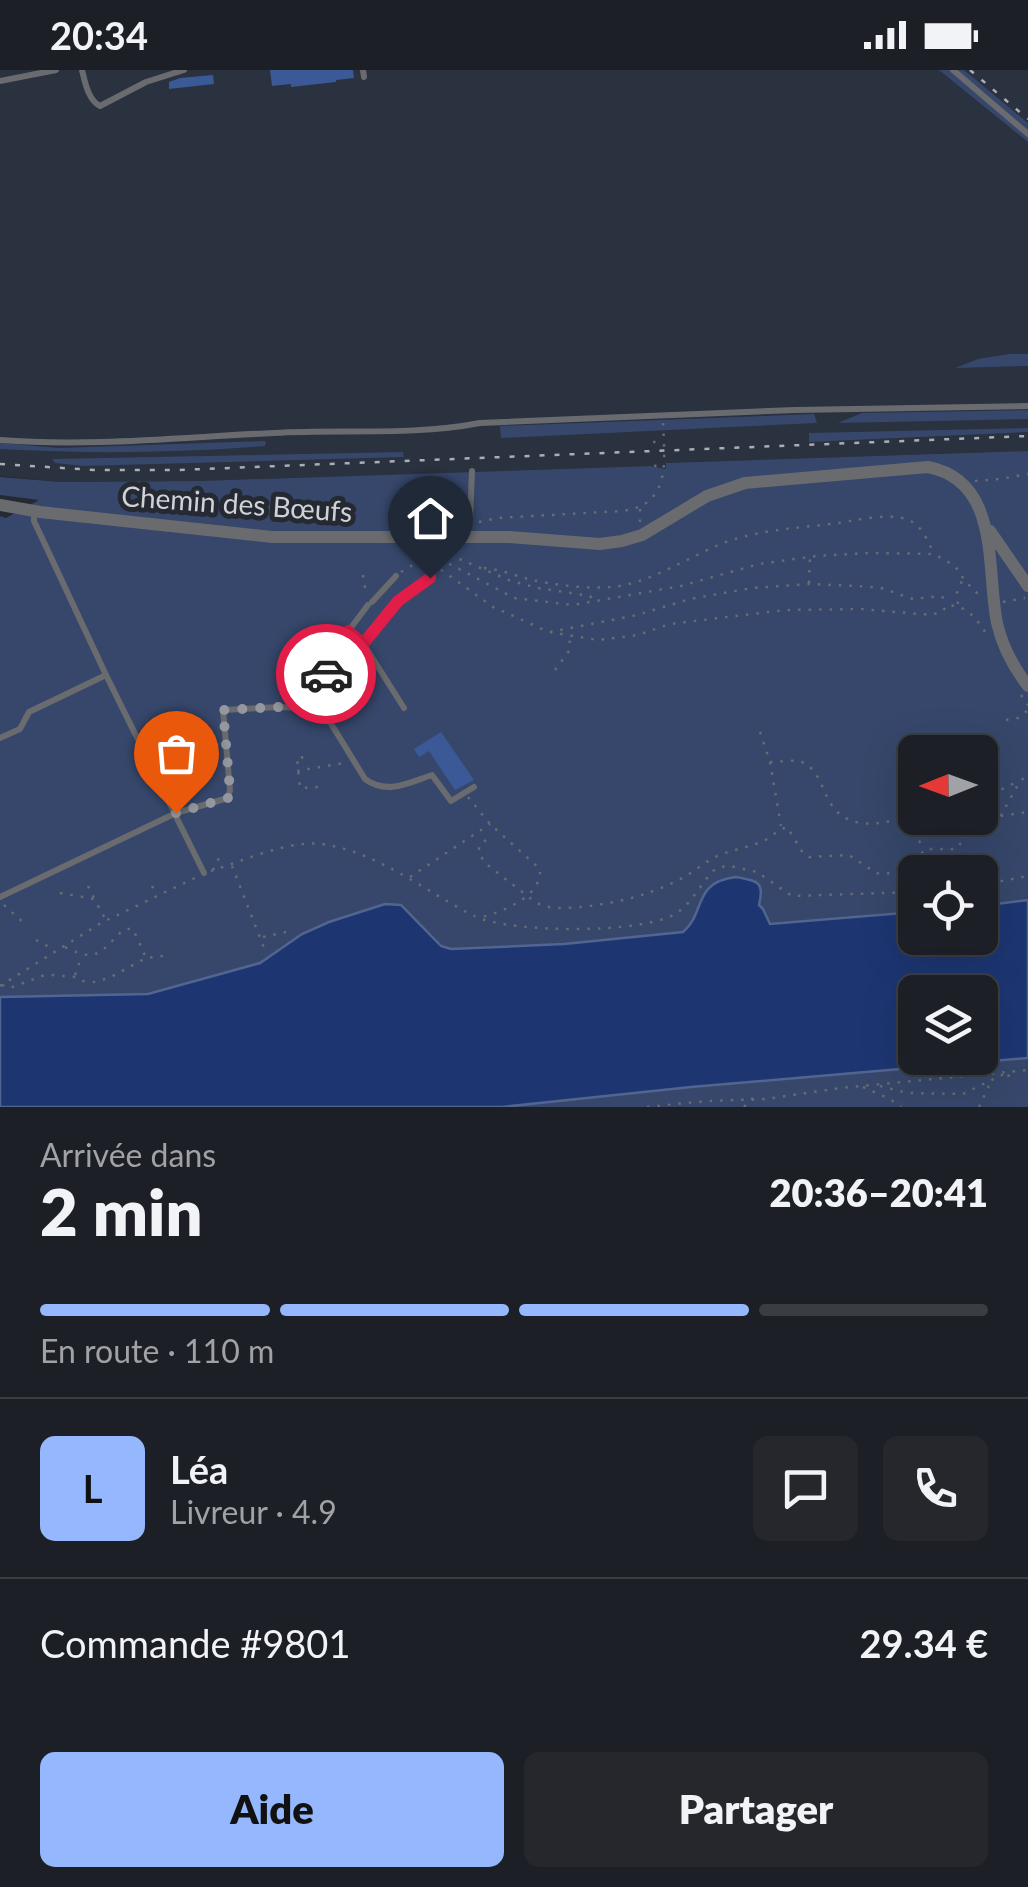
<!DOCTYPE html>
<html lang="fr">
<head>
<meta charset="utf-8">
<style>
  body { margin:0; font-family:Lato,sans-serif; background:#25272d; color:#f1f3f6; height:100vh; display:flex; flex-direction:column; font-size:38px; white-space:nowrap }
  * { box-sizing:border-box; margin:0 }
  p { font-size:32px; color:#a0a2a7 }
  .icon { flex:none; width:55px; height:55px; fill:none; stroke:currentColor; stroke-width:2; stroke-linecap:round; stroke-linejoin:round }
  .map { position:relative; height:1037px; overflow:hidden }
  .sheet { display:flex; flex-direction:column; background:#1c1f25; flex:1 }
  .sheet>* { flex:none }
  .needle { width:65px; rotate:269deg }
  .buttons { position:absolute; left:898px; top:665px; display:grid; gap:20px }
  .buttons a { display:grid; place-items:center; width:100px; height:100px; border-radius:15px; background:#1c1f25; box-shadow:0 10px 40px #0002,0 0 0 2px #3a3d42; font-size:50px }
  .pin { position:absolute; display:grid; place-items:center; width:85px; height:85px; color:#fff; margin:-102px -42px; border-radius:50% 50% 50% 0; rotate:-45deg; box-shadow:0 0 10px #0007 }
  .pin .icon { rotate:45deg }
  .courier { position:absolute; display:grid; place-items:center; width:100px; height:100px; margin:-50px; border:8px solid #e11d48; border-radius:50%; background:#fff; color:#222; box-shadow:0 2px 12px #0007 }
  .overview em { font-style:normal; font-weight:800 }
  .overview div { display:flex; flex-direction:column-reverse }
  .overview { display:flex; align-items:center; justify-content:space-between; height:170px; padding:0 40px }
  h1 { font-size:65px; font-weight:800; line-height:75px }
  .bar { display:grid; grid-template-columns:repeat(4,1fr); gap:15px 10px; align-content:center; height:120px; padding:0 40px }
  .bar i { height:12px; border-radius:8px; background:#3a3d42 }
  .bar .current { background:#94b7fd }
  .bar p { grid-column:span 4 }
  .line { display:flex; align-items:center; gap:25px; padding:0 40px; border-top:2px solid #3a3d42 }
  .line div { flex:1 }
  .round { display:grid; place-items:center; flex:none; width:105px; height:105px; border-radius:15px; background:#25272d }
  .button { display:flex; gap:20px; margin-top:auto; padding:20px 40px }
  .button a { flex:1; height:115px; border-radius:15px; background:#94b7fd; color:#111; font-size:40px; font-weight:800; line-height:115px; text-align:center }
  .button a+a { background:#25272d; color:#f1f3f6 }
  .status { display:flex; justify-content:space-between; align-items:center; height:70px; padding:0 50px; background:#1c1f25; direction:ltr }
  .status svg { height:28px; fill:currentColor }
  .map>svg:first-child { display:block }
</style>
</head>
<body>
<div class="status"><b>20:34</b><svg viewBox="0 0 49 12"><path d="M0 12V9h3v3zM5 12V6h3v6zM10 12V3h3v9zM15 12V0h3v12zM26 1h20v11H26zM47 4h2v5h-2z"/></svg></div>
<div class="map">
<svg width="1028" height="1037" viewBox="0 0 1028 1037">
  <rect width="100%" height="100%" fill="#252931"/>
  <polygon fill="#2a313f" points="0,0 1028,0 1028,381 667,393 666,399 650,396 199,411 61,412 0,406"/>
  <g fill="#36476b" fill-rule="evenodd">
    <polygon points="939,0 964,0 1028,53 1028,72"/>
    <polygon points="1009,284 1028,284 1028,296 955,298 978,289"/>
    <polygon points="1028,340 1028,349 838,353 862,343"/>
    <polygon points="814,344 817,353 501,368 500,356"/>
    <polygon points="1028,358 1028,362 809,372 809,363"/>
    <path d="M266,371l-1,5c-89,7 -177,8 -265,3v-6l59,5z"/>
    <path d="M1028,381v656h-1028v-591l6,2 33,-18 -39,-5v-18l61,5 138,-1 451,-15 16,3v-6zM915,682h65v66h-65zM915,802h65v66h-65zM915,922h65v66h-65z"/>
    <polygon points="403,382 404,387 83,396 55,393 52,389"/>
  </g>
  <path fill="#1d3672" stroke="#526590" stroke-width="2.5" fill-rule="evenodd" d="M736,807c21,4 29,4 23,28l4,4 7,15 145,-12v26h65v-32l48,-6v158l-337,29 -189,20h-502v-110l148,-3 112,-31 42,-29 27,-12 56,-18 16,1 40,41 10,3 113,-5 119,-12c23,-19 9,-50 53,-55zM915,922h65v66h-65z"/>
  <g fill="#3b5897">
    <polygon points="270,0 353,0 354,8 336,10 336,12 291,17 291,14 272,16"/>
    <polygon points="213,5 214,14 169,19 169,12 180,8"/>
    <polygon points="362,610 369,621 356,630 349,619"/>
    <polygon points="441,662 474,710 455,720 429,681 419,687 414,679"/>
  </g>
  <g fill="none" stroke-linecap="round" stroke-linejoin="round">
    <g stroke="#686b72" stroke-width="2.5" stroke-dasharray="2.5 8" stroke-linecap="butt">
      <polyline points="653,372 662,372"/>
      <polyline points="654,396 663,395"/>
      <polyline points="975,411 1000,409 1028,404"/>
      <polyline points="640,439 640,455"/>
      <path d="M479,452l18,-4 125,-7c51,-6 42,-52 41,-90"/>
      <polyline points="429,488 450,485 511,511 538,518 590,526 596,533"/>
      <path d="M423,489l20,12 50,36 56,25 49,8 40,-5 32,-11 116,-14 74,-1 72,6 11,-4 4,-6c22,1 29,14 41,31"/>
      <path d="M484,498c15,1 30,7 44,11 26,6 57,10 84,8 40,-4 77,-31 114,-45 34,-12 69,-14 105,-18 21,-2 64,-15 83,-1 10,7 15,21 20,31"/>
      <polyline points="401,502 423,489 444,491 514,528 573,535 681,516 759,494 816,486 870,483 934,484 955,496 965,511 981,527"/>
      <polyline points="363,505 366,524"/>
      <polyline points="809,513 810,487"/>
      <polyline points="1003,532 1025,528"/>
      <polyline points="958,534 957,523 963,508"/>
      <polyline points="550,562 637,545 690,529 752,518 809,514 858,516 881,518 913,529 940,526 946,529 947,532"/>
      <polyline points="555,600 569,581 570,569"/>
      <polyline points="1021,625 1028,635"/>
      <polyline points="1006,650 1018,648 1028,640"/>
      <polyline points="760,662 770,692 781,756"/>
      <polyline points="302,686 302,688 297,688 300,718 320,717"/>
      <path d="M770,692c10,0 23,-3 32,0 27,11 17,55 59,61 14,2 26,-2 40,-3l8,6 15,22"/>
      <polyline points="297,701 344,693"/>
      <polyline points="985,708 992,717 1002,719 1017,712"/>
      <path d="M468,727l22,27 50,45c2,28 -38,43 -61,49"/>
      <polyline points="1001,746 1028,742"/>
      <path d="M486,770l-7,6v7l6,10 50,39c14,8 31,6 46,5 37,-4 70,-12 103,-30 11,-6 21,-15 33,-21 14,-6 29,-8 44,-14 10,-4 16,-12 26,-15l16,26 6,4 40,-2 27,18 8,1 21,-4 9,-6 11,-15h31l20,-24 24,-8 20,-36 8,-6"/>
      <polyline points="232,796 264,878"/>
      <polyline points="213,800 219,788"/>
      <path d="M211,801c32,-10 77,-31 111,-27 56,8 104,48 152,72 34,17 174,19 204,-4 14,-10 23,-28 35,-41l6,-4 11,-1 27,6 35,24 123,-4"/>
      <polyline points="410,807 490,754"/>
      <polyline points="980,815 1028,806"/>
      <polyline points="88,816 94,828"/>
      <polyline points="152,816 156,824"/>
      <polyline points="60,823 94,829 106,850"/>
      <polyline points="4,835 26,855"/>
      <polyline points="263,867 291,861"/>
      <polyline points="36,870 46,875 51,882"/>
      <path d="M65,877c33,17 36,4 59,-18h9l13,29"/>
      <polyline points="75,905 82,885"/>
      <polyline points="2,915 10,918 42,906 52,905 75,907 83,911 94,912 109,908 146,888 171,885"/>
      <polyline points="0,916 101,853 199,806"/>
      <polyline points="880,1016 907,1023 963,1024 1008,1002 1010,1014"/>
      <polyline points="863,1017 890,1029 901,1037"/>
      <polyline points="647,1037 706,1031 766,1029 840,1018 1028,1000"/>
      <polyline points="744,1037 753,1028"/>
      <polyline points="979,1037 991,1011"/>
    </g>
    <g stroke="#696b6f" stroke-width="6">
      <path d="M82,0c3,12 6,30 18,36l46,-24 38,-12"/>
      <polyline points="363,0 364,7"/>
      <polyline points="953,0 1028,64"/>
      <polyline points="0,11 56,0"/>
      <path d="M0,370c91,7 183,-3 274,-7 69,-4 138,3 206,-10l315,-13 233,-4"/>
      <polyline points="34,441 34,451 106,605 204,803"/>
      <polyline points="457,467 470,449 472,401"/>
      <polyline points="372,532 396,506"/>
      <polyline points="349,561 363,573 404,638"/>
      <polyline points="363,573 398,531 430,508"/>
      <path d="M322,639c4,-52 16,-64 46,-104"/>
      <polyline points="0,668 20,659 29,642 106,605"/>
      <path d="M0,827l176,-84 52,-15 2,-8 -7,-80 57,-3 42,2 43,70c22,16 43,4 67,-4l19,26 23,-14"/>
    </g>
    <g stroke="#696b6f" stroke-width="12">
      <path d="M0,435l40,7 232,25h237l91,7 22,-3 20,-6 65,-39 38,-13 183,-16c73,14 58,102 69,156 5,22 17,45 31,63"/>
      <polyline points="990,461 1028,516"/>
    </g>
    <g stroke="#abaeb4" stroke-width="2.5" stroke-dasharray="5 10" stroke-linecap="butt">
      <polyline points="970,0 1028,49"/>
      <polyline points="0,394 94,400 178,400 1028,366"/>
    </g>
  </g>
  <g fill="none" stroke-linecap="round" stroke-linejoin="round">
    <polyline stroke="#94979d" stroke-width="10" stroke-dasharray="0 18" points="176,743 228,728 230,720 223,640 280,637 322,639 326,604"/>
    <polyline stroke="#e11d48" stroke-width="12" points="326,604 329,592 348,561 363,574 398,531 430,508"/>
  </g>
  <g text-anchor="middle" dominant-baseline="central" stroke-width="10" stroke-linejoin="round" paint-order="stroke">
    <g font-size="28" fill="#cfd2d7" stroke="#252931">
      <text transform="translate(237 433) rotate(4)">Chemin des Bœufs</text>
    </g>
  </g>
</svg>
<div class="buttons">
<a><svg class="needle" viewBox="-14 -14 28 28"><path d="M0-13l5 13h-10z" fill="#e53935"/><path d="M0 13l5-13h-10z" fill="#a0a2a7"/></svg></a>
<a><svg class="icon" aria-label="locate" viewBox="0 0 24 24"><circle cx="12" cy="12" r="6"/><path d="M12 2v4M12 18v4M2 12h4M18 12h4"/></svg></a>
<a><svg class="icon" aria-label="layers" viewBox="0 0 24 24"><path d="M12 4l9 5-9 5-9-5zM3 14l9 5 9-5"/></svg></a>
</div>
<div class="pin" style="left:176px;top:743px;background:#ea580c"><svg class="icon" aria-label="bag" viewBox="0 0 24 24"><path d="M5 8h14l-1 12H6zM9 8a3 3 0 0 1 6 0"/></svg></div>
<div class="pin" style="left:430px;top:508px;background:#1f2937"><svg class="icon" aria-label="home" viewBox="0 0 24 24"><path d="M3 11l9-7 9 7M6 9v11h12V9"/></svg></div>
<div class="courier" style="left:326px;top:604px"><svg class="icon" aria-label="car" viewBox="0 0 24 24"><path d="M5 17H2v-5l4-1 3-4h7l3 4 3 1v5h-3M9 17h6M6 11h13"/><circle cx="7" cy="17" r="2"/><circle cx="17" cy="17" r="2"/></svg></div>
</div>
<section class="sheet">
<div class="overview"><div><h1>2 min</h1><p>Arrivée dans</p></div><em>20:36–20:41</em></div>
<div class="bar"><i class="current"></i><i class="current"></i><i class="current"></i><i></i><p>En route · 110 m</p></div>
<div class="line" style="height:180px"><b class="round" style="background:#94b7fd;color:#111">L</b><div><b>Léa</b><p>Livreur · 4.9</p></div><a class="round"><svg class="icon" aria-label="chat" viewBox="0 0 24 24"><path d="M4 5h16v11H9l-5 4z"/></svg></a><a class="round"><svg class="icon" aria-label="phone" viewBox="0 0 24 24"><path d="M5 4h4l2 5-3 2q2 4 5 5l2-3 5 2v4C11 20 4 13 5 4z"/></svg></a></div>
<div class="line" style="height:130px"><div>Commande #9801</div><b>29.34 €</b></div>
<div class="button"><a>Aide</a><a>Partager</a></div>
</section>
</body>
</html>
